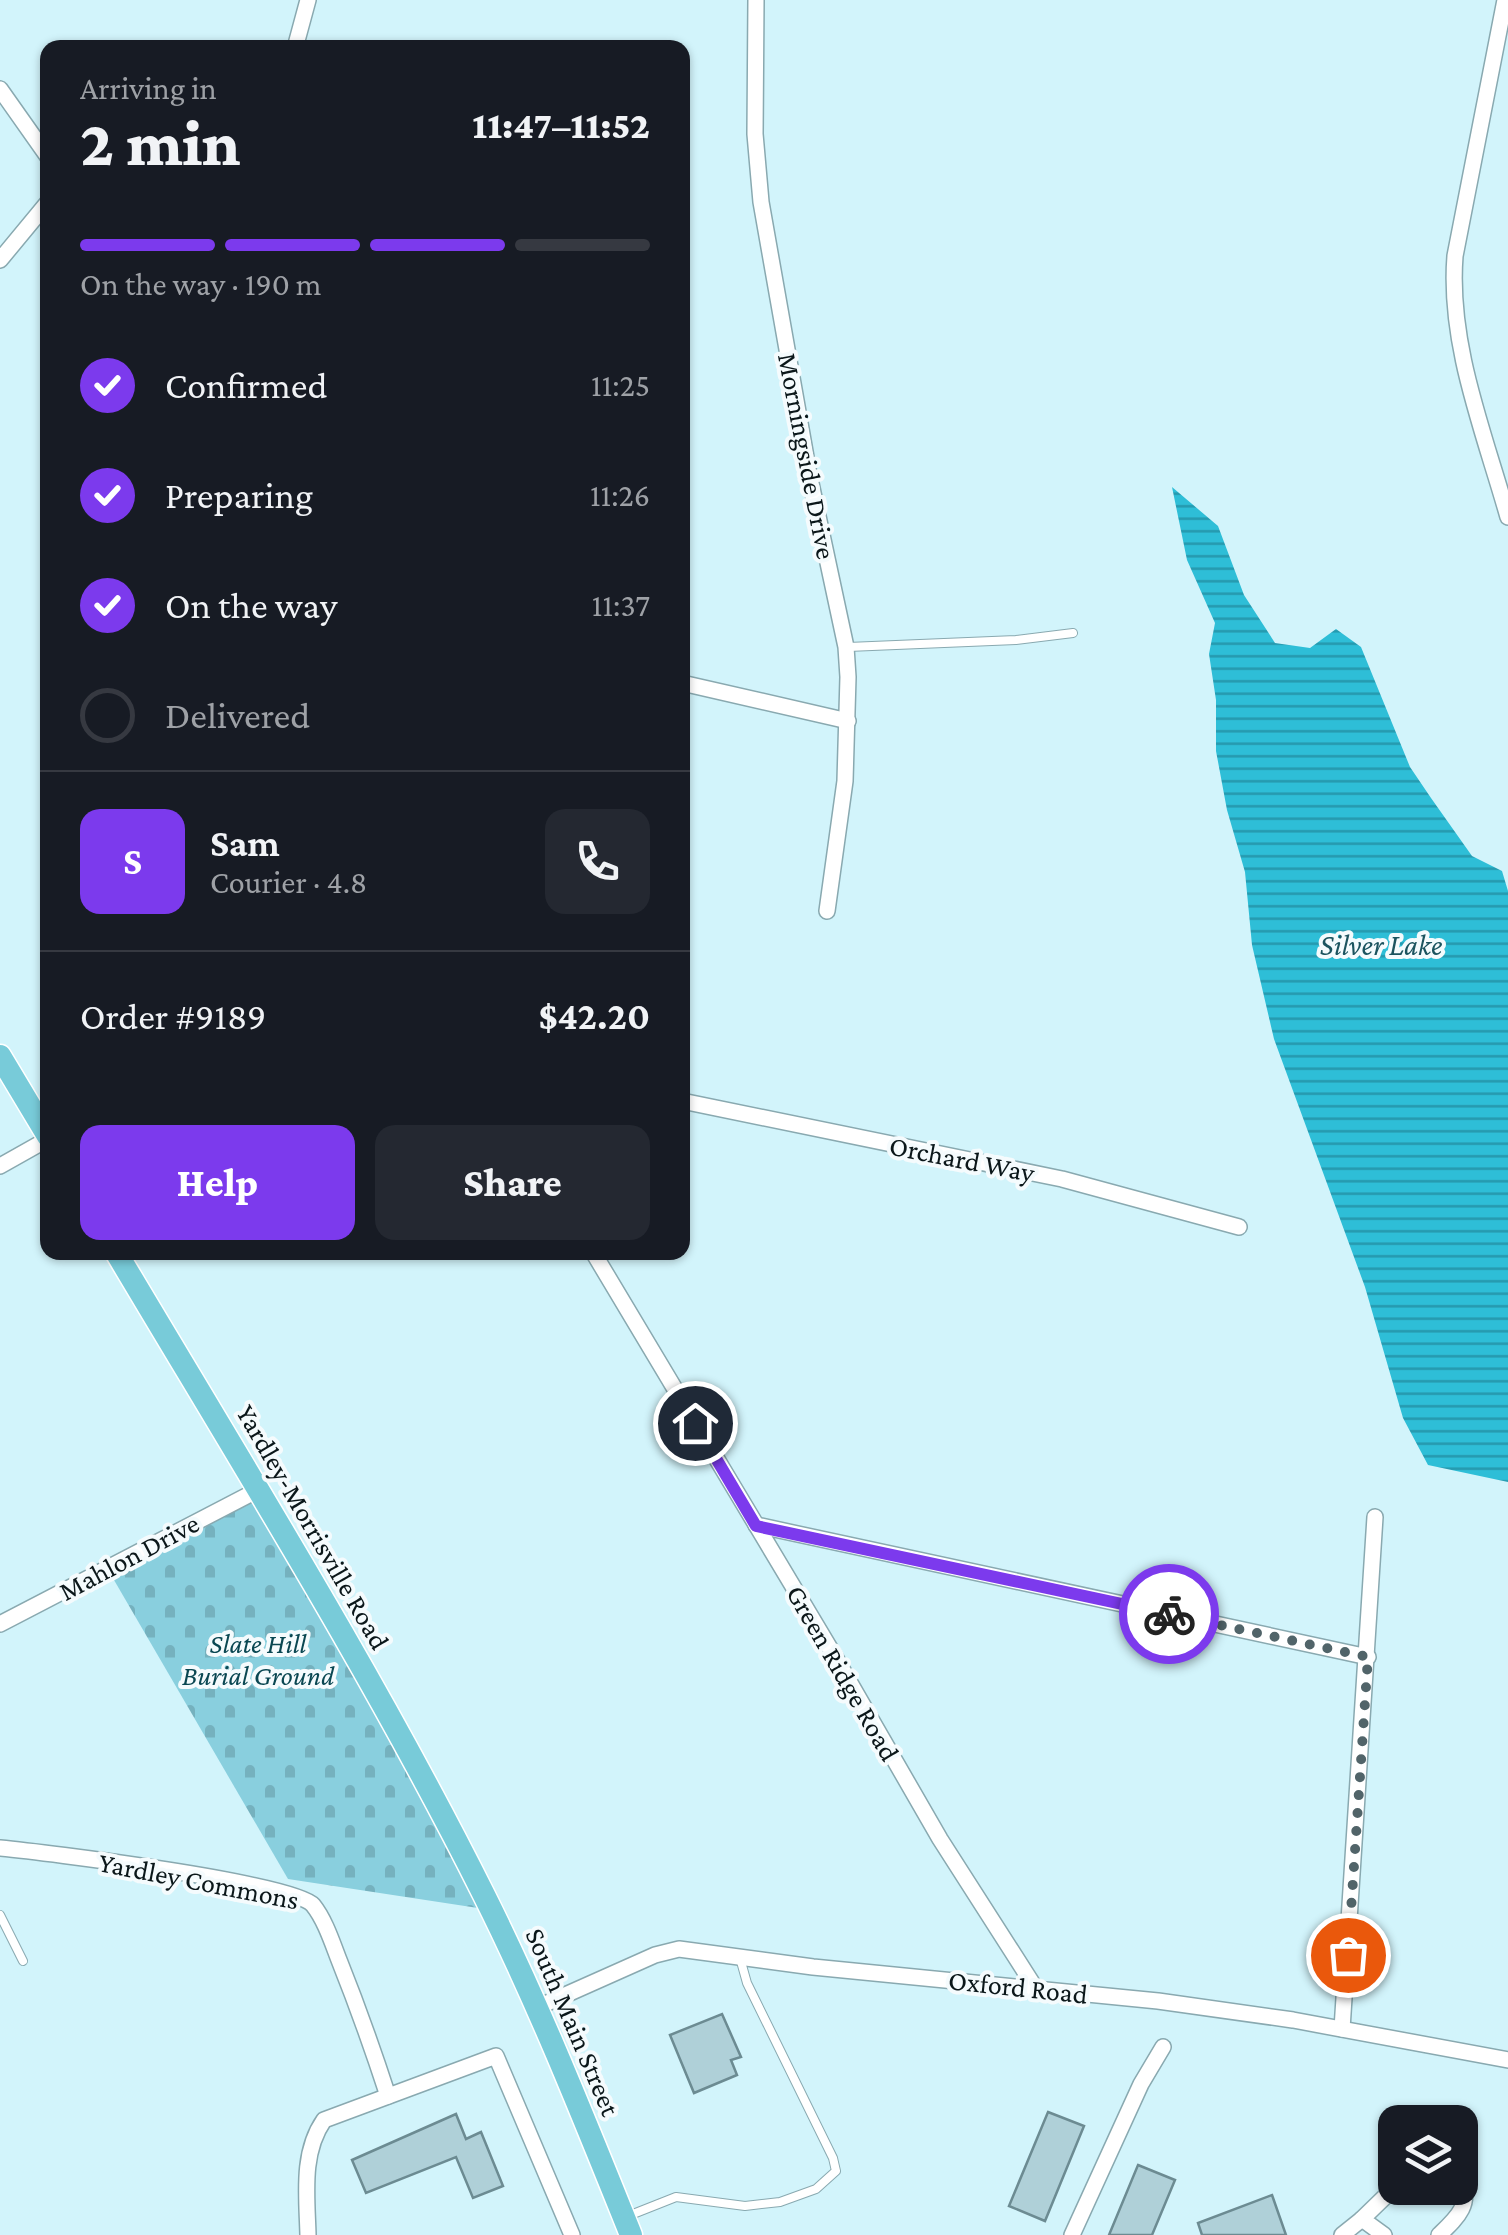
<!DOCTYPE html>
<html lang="en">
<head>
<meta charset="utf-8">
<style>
  body { margin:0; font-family:"Crimson Pro",serif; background:#242831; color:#f1f3f6; height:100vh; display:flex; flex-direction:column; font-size:38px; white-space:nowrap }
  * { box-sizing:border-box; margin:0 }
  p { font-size:32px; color:#9ea1a6 }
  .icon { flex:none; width:55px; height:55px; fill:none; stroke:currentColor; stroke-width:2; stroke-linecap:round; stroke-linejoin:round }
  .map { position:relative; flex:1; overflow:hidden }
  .sheet { position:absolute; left:40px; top:40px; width:650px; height:1220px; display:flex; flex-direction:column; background:#171b24; border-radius:20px; box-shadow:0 2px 8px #0004 }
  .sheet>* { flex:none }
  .tools { position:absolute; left:1378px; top:2105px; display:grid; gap:20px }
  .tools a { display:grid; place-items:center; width:100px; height:100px; border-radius:20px; background:#171b24; box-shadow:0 2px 8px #0004; font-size:50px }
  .pin { position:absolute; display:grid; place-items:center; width:85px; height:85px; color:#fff; margin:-42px; border:5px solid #fff; border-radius:50%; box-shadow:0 2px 10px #0007 }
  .courier { position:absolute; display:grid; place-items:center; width:100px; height:100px; margin:-50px; border:8px solid #7c3aed; border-radius:50%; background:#fff; color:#222; box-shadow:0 2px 12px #0007 }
  .summary em { font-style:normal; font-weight:800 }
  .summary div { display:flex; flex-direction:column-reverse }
  .summary { display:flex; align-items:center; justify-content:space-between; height:170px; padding:0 40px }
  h1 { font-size:65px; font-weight:800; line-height:75px }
  .bar { display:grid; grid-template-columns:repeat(4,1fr); gap:15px 10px; align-content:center; height:120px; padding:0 40px }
  .bar i { height:12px; border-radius:8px; background:#363941 }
  .bar .current { background:#7c3aed }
  .bar p { grid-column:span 4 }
  .line { display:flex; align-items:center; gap:25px; padding:0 40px; border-top:2px solid #363941 }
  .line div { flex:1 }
  .round { display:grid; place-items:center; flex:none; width:105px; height:105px; border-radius:20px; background:#242831 }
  ol { padding:0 40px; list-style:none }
  li { display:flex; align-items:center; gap:30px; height:110px }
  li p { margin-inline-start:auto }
  li .icon { padding:10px; border-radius:50%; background:#7c3aed; color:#fff; stroke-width:4 }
  li:last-child { color:#9ea1a6 }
  li i { width:55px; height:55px; border:5px solid #363941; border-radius:50% }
  .action { display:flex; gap:20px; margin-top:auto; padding:20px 40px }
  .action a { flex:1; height:115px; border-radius:20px; background:#7c3aed; color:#fff; font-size:40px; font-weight:800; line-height:115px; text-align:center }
  .action a+a { background:#242831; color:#f1f3f6 }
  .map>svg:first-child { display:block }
</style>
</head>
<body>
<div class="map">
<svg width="1508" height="2235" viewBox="0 0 1508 2235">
  <defs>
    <pattern id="cemetery-stones" width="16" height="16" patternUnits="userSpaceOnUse" patternTransform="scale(2.5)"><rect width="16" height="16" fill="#89cfde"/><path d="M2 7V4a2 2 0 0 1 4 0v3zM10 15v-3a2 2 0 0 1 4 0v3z" fill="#75b1be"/></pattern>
    <pattern id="water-rules" width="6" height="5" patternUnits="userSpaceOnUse" patternTransform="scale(2.5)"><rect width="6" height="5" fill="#2ebed7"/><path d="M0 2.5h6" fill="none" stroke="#2599ae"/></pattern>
  </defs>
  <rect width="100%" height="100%" fill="#d2f4fb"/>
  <polygon fill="url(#cemetery-stones)" points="258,1490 491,1910 288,1879 107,1568"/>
  <polygon fill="url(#water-rules)" points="1172,487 1218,526 1244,595 1275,643 1310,648 1336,629 1361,647 1410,767 1431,798 1472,856 1502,871 1508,891 1508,1482 1428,1465 1403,1418 1365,1287 1274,1039 1252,945 1245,872 1227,810 1216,751 1216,700 1209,654 1215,623 1187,560"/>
  <g fill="#afd0d8" stroke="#6c8b92" stroke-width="2.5">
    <polygon points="722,2014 741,2057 731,2060 737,2075 694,2093 670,2035"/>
    <polygon points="1048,2112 1084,2126 1045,2221 1009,2206"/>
    <polygon points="456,2114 466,2139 481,2132 503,2186 473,2198 456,2157 366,2193 352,2160"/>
    <polygon points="1138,2165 1175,2180 1152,2235 1109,2235"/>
    <polygon points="1272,2195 1286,2235 1202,2235 1198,2223"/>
  </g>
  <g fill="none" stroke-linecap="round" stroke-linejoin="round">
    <g stroke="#89a9b0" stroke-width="10">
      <g id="service">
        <polyline points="848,647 1016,640 1073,633"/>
        <polyline points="0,1915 23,1961"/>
        <polyline points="628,2216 676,2197 745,2206 780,2202 816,2189 836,2171 833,2158 747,1983 740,1958"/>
      </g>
    </g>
    <g stroke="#89a9b0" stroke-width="18">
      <g id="minor">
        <polyline points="756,0 755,134 761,202 809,474 846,647 848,677 845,781 827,911"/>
        <path d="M1505,0l-50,256c-7,88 29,176 53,261"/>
        <polyline points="295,48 308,0"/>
        <polyline points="0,89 48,157"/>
        <polyline points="0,260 48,202"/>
        <polyline points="682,683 848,721"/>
        <polyline points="682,1101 1062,1179 1239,1227"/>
        <polyline points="0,1166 48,1139"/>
        <polyline points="593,1252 834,1655 940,1839 1036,1989"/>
        <polyline points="756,1525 1368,1657"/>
        <polyline points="0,1624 258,1490"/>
        <path d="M0,1848c42,4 295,35 313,57 12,15 19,37 26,55 18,45 34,90 49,136"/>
        <polyline points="536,2008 655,1955 679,1949 813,1967 1158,2001 1293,2020 1508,2060"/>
        <polyline points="1342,2029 1375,1517"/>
        <path d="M308,2235c-1,-39 -7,-82 16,-115l172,-64 76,179"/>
        <polyline points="1072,2235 1141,2084 1163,2047"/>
        <polyline points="1342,2235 1362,2219"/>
        <polyline points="1384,2235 1362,2219 1395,2187"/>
        <path d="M1439,2235c18,-17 34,-31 21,-57"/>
      </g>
    </g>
    <g stroke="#fff" stroke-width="25">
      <g id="primary">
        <polyline points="0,1056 48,1136"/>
        <path d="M116,1252c126,212 258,423 368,643 55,110 101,226 147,340"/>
      </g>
    </g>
    <use href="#service" stroke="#fff" stroke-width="8"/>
    <use href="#minor" stroke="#fff" stroke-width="15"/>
    <use href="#primary" stroke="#78cbd9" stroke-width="22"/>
  </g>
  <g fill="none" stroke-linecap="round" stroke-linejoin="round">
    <polyline stroke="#516469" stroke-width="10" stroke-dasharray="0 18" points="1169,1614 1368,1657 1348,1955"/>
    <polyline stroke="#7c3aed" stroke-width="12" points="695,1423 756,1526 1169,1614"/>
  </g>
  <g text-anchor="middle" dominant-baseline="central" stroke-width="8" stroke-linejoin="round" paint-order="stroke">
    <g font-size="28" fill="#0b171a" stroke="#f5fbfd">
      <text transform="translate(807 456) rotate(79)">Morningside Drive</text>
      <text transform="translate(962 1159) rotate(11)">Orchard Way</text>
      <text transform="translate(313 1527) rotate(60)">Yardley-Morrisville Road</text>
      <text transform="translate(129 1557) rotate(-28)">Mahlon Drive</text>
      <text transform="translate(843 1673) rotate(60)">Green Ridge Road</text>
      <text transform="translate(199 1881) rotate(11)">Yardley Commons</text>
      <text transform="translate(1018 1987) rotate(6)">Oxford Road</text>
      <text transform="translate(573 2022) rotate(67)">South Main Street</text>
    </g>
    <g font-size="28" font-style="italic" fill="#0a4752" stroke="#f5fbfd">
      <text x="258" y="1643">Slate Hill<tspan x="258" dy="32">Burial Ground</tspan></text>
    </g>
    <g font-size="30" font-style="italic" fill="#1c545f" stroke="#f5fbfd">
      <text x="1381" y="944">Silver Lake</text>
    </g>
  </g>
</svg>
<div class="tools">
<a><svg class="icon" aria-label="layers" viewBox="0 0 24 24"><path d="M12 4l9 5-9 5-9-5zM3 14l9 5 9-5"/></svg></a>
</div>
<div class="pin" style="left:1348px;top:1955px;background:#ea580c"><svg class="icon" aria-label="bag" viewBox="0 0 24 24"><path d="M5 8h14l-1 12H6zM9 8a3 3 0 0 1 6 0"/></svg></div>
<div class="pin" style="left:695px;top:1423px;background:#1f2937"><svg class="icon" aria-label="home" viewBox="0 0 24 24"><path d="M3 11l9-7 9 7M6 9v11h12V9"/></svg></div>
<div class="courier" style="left:1169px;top:1614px"><svg class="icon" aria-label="bike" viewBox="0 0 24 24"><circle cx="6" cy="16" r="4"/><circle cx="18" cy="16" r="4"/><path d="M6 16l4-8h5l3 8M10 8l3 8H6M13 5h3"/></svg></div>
<section class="sheet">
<div class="summary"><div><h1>2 min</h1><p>Arriving in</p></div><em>11:47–11:52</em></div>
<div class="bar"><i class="current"></i><i class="current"></i><i class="current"></i><i></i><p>On the way · 190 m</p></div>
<ol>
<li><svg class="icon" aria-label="check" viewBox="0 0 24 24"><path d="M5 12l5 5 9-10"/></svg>Confirmed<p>11:25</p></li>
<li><svg class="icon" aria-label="check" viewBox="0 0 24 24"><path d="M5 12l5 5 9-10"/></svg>Preparing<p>11:26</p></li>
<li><svg class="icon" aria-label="check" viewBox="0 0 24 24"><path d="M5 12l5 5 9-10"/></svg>On the way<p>11:37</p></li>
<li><i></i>Delivered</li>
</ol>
<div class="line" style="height:180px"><b class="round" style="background:#7c3aed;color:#fff">S</b><div><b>Sam</b><p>Courier · 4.8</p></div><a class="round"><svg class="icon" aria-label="phone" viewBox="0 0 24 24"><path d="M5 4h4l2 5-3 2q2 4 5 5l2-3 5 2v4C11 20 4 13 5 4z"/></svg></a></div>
<div class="line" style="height:130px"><div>Order #9189</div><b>$42.20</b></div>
<div class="action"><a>Help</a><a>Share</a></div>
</section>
</div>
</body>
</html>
